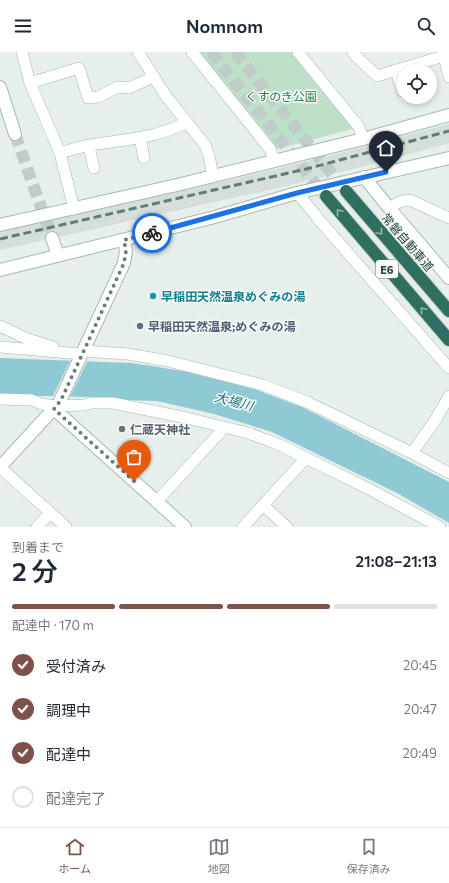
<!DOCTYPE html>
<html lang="ja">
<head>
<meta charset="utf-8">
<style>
  body { margin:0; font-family:Commissioner,"Noto Sans JP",sans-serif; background:#f2f2f3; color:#1f2937; height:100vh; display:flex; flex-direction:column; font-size:15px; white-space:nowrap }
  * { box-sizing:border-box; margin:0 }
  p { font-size:13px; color:#747a83 }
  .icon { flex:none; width:22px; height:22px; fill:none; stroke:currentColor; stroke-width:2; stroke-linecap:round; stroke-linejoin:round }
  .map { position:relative; height:475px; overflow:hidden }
  .side { display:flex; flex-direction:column; background:#fff; flex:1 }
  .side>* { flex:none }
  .buttons { position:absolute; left:397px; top:12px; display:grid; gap:8px }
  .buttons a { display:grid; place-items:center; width:40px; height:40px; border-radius:50%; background:#fff; box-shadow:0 2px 6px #0003; font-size:20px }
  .pin { position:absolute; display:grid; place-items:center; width:34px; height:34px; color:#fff; margin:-41px -17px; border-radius:50% 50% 50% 0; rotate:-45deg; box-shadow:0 0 4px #0007 }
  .pin .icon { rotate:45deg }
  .courier { position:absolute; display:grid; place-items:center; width:40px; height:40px; margin:-20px; border:3px solid #1a73e8; border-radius:50%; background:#fff; color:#222; box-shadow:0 1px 5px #0007 }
  .overview em { font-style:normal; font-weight:600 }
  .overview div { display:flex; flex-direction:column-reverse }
  .overview { display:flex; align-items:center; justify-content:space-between; height:68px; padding:0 12px }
  h1 { font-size:26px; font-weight:600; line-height:30px }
  .bar { display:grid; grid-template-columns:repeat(4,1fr); gap:6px 4px; align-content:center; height:48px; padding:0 12px }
  .bar i { height:5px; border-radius:3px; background:#e0e1e3 }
  .bar .selected { background:#7f5249 }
  .bar p { grid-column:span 4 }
  ol { padding:0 12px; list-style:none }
  li { display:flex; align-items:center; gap:12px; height:44px }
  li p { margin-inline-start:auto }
  li .icon { padding:4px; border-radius:50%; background:#7f5249; color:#fff; stroke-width:4 }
  li:last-child { color:#747a83 }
  li i { width:22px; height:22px; border:2px solid #e0e1e3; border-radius:50% }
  header { display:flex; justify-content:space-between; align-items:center; height:52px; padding:0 12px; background:#fff; font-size:18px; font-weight:600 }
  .tab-bar { display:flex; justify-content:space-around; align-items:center; height:56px; border-top:1px solid #e0e1e3; background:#fff; font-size:11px; color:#747a83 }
  .tab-bar a { display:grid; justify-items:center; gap:2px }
  .tab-bar .selected { color:#7f5249 }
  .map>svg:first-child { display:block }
</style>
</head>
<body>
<header><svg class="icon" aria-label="menu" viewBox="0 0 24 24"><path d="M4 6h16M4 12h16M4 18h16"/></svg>Nomnom<svg class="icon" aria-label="search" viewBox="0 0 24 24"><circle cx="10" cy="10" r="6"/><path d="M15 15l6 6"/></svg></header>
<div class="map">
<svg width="449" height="475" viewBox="0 0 449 475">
  <rect width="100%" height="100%" fill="#e6efeb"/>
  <polygon fill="#d4dfda" points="449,72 449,91 388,108 286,134 0,198 0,179 234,127 329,104"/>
  <polygon fill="#bfe0c8" points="198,0 293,0 353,74 352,77 277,97"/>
  <polygon fill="#8ec9d4" points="0,306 130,311 152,314 188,320 254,337 302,355 449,430 449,471 397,441 272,380 214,362 157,349 122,348 91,345 0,343"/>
  <polygon fill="#e6efeb" points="71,307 88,308 69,347 52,346"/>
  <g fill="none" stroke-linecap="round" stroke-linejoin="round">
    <polyline stroke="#bfccc8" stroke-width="12" stroke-dasharray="12 6" stroke-linecap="butt" points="15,82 52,186"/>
    <g stroke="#bfccc8" stroke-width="12" stroke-dasharray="12 6" stroke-linecap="butt">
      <polyline points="211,0 325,144"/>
      <polyline points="235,0 345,138"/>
    </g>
    <g stroke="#a8b8b2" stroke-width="12">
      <g id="minor">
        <polyline points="22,0 30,31 60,101 74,157"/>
        <polyline points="138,0 166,44 205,93 209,104 213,124"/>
        <polyline points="192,0 270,97 274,109"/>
        <polyline points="298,0 359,75 363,87"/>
        <polyline points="353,0 358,6 377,24 444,4 448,0"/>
        <polyline points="444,4 449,25"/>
        <polyline points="396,18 402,39"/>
        <polyline points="30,31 79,16 88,46 98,45 118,35 129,36 153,25"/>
        <polyline points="140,86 144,106"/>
        <polyline points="89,94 94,116"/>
        <path d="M60,101c10,-3 20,-6 30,-8 30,-5 70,-7 96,-23"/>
        <polyline points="297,141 314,161 319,168 449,316"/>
        <path d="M390,157c6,-6 11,-9 20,-9l39,18"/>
        <polyline points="0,274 25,286 53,295"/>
        <polyline points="0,295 82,302"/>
        <polyline points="84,299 128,302 168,309 263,333 307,350 412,401 449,421"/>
        <polyline points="0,347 32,348 41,352 57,354 84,353 92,351 113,351 187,366 248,381 280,393 306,406 371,438 440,475"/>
        <polyline points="412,401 436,367 449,344"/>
        <polyline points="0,415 66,475"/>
        <polyline points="157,449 224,376"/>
        <polyline points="263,453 287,475"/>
        <polyline points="37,475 50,461"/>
        <polyline points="243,475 306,406"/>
      </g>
    </g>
    <g stroke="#a8b8b2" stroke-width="14">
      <g id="tertiary">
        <polyline points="0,35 15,82"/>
        <polyline points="364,125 390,157 449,226"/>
        <polyline points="0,173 177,133 363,87 449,63"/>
        <polyline points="52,186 58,203"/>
        <polyline points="0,218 211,166 297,141 449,106"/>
        <polyline points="54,357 185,475"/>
        <polyline points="0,415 59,351 124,211 126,199 124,188"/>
      </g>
    </g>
    <g stroke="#c2cac8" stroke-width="14">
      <g id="motorway">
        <polyline points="346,139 449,259"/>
        <polyline points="326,144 449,288"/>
      </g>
    </g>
    <use href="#minor" stroke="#fff" stroke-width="11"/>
    <use href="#tertiary" stroke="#fff" stroke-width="12"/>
    <use href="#motorway" stroke="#2f6f62" stroke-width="12"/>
    <polyline stroke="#5f7d75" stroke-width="3" stroke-dasharray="8 4" stroke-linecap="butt" points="0,187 306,117 449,79"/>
  </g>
  <defs><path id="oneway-chevron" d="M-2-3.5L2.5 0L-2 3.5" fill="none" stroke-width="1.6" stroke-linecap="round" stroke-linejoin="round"/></defs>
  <g stroke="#93b5ae">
    <use href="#oneway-chevron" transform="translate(339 160) rotate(-130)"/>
    <use href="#oneway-chevron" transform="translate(380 180) rotate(50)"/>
    <use href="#oneway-chevron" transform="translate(423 258) rotate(-131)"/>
  </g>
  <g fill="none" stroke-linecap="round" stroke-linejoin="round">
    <polyline stroke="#687f78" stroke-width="4" stroke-dasharray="0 7.2" points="134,429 54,357 61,348 81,305 124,211 126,199 124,188 152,181"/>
    <polyline stroke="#1a73e8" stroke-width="5" points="152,181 297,141 386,120"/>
  </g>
  <circle fill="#0f9aa8" stroke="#f7fbf9" stroke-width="1.5" cx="153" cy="244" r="4"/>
  <circle fill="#5c6f8a" stroke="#f7fbf9" stroke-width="1.5" cx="140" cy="274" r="4"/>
  <circle fill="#6b7280" stroke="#f7fbf9" stroke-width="1.5" cx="122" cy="377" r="4"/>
  <g text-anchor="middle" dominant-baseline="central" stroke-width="3" stroke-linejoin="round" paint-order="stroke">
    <rect fill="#f7fbf9" stroke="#637a73" stroke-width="1" x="376" y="208" width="22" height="18" rx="3"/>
    <g font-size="11" font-weight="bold" fill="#24423a">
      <text x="387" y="217">E6</text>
    </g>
    <g font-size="12" fill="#2d7a4b" stroke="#f7fbf9">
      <text x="281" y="44">くすのき公園</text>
    </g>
    <g font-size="12" fill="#24423a" stroke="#f7fbf9">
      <text transform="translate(408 190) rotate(49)">常磐自動車道</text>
    </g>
    <g font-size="12" font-weight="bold" fill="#0d838f" stroke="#f7fbf9" text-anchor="start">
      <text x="161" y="244">早稲田天然温泉めぐみの湯</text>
    </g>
    <g font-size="12" font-weight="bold" fill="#4e5e75" stroke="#f7fbf9" text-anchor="start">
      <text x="148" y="274">早稲田天然温泉;めぐみの湯</text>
    </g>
    <g font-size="12" font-weight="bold" fill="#5b616d" stroke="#f7fbf9" text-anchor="start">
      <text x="130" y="377">仁蔵天神社</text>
    </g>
    <g font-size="13" font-style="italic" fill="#1c6f80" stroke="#f7fbf9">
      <text transform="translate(234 349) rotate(15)">大場川</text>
    </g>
  </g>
</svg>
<div class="buttons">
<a><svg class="icon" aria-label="locate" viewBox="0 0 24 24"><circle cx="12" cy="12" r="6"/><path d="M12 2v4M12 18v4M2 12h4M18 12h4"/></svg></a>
</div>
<div class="pin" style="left:134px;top:429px;background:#ea580c"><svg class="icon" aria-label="bag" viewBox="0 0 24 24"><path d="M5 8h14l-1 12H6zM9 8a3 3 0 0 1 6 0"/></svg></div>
<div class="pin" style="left:386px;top:120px;background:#1f2937"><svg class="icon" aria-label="home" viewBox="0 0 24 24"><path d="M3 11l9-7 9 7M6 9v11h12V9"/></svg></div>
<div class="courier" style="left:152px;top:181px"><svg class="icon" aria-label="bike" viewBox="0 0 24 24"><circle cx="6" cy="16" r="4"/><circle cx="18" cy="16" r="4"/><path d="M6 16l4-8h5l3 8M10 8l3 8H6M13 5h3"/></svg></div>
</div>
<section class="side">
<div class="overview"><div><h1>2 分</h1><p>到着まで</p></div><em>21:08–21:13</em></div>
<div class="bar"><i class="selected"></i><i class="selected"></i><i class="selected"></i><i></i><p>配達中 · 170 m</p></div>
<ol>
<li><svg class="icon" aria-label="check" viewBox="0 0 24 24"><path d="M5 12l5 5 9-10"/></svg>受付済み<p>20:45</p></li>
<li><svg class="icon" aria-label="check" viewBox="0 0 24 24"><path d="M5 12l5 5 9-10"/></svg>調理中<p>20:47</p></li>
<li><svg class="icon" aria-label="check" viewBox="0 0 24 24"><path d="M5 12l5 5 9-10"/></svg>配達中<p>20:49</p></li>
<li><i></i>配達完了</li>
</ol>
</section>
<nav class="tab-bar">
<a class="selected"><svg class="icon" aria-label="home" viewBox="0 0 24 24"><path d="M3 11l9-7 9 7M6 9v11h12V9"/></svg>ホーム</a>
<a><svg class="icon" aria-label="map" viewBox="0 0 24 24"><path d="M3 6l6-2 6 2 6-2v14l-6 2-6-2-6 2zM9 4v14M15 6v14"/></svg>地図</a>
<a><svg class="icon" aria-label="saved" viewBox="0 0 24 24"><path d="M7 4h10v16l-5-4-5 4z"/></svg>保存済み</a>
</nav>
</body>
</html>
